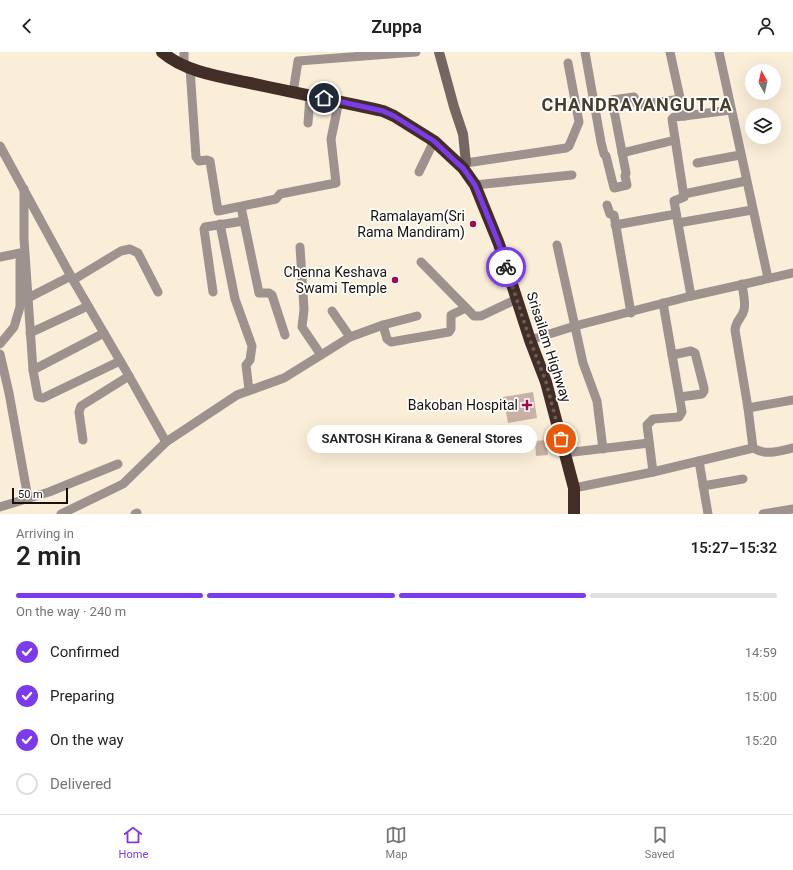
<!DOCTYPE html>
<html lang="en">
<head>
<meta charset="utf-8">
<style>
  body { margin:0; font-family:Roboto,sans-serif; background:#f2f2f2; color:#222; height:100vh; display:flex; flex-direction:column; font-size:15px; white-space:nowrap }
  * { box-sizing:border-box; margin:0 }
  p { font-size:13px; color:#767676 }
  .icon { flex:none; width:22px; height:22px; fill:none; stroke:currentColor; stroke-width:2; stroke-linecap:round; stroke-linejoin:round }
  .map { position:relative; height:462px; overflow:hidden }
  .panel { display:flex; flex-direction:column; background:#fff; flex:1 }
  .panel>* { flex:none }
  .needle { width:26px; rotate:352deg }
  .controls { position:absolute; left:745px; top:12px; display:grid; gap:8px }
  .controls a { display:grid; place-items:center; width:36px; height:36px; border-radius:50%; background:#fff; box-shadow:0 4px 16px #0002; font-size:20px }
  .scale { position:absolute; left:12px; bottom:10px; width:56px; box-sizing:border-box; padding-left:4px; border:2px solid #16120a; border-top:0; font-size:11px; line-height:14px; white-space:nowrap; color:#16120a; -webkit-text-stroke:3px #fff; paint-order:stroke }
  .pin { position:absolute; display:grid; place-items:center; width:34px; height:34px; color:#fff; margin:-17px; border:2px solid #fff; border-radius:50%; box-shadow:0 1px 4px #0007 }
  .courier { position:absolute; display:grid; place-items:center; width:40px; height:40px; margin:-20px; border:3px solid #7c3aed; border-radius:50%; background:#fff; color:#222; box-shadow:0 1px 5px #0007 }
  .bubble { position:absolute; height:28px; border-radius:14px; background:#fff; box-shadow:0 4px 16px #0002; font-size:13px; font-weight:600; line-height:28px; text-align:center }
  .overview em { font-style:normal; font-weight:600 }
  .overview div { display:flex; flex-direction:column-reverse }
  .overview { display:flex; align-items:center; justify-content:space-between; height:68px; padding:0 16px }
  h1 { font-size:26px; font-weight:600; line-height:30px }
  .bar { display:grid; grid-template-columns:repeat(4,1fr); gap:6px 4px; align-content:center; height:48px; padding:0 16px }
  .bar i { height:5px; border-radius:3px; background:#e0e0e0 }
  .bar .on { background:#7c3aed }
  .bar p { grid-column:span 4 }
  ol { padding:0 16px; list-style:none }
  li { display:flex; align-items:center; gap:12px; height:44px }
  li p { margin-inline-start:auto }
  li .icon { padding:4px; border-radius:50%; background:#7c3aed; color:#fff; stroke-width:4 }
  li:last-child { color:#767676 }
  li i { width:22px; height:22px; border:2px solid #e0e0e0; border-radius:50% }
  header { display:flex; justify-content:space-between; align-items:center; height:52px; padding:0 16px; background:#fff; font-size:18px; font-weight:600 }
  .tabs { display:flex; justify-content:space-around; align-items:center; height:56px; border-top:1px solid #e0e0e0; background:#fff; font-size:11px; color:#767676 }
  .tabs a { display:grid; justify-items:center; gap:2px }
  .tabs .on { color:#7c3aed }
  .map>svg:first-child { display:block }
</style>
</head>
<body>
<header><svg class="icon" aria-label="back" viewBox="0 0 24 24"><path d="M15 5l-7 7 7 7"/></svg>Zuppa<svg class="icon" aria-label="person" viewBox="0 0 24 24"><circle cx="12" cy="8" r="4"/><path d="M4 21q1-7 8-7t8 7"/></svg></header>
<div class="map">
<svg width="793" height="462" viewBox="0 0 793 462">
  <rect width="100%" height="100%" fill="#fbeed8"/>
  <g fill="#c9b1a5">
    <polygon points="533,340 537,366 508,371 503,345"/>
    <polygon points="546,388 548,403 536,404 535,389"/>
  </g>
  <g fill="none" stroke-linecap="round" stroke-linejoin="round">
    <g stroke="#9e928f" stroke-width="9">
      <polyline points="184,0 184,13"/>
      <polyline points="585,0 601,90 604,102 606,104 614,136 627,133 625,124 626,121 612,48 634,45 637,52 639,53 681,47"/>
      <polyline points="670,0 684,64 674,65 672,67 684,145 674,149 691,244"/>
      <polyline points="719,0 768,226"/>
      <polyline points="190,16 196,105 199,109 207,108 210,109 218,159 276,147 280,142 336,131 331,87 339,49"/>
      <polyline points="293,41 298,9 416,0"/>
      <polyline points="684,64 731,58"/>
      <polyline points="308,71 310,44"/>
      <polyline points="0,94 73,228 129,324 166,390"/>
      <polyline points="622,101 675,88"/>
      <polyline points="466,111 566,96 569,94 579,70 568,11"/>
      <polyline points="697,111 740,103"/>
      <polyline points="419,120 434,89"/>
      <polyline points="475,133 572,123"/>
      <polyline points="24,137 24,187 33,318 38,345 43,346 120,309"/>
      <polyline points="684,142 746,129"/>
      <polyline points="607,153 610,162 614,163 631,261"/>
      <polyline points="241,155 259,241 269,241 272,243 285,283"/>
      <polyline points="678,171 752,158"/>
      <polyline points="220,172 235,247 252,294 250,308 246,313 249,338"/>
      <polyline points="615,173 676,162"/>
      <polyline points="557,193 583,311 597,349 603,397"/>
      <polyline points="300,195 303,241 304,258 302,275 321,303"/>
      <polyline points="0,205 20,201"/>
      <polyline points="421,210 474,264 481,264 517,247"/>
      <polyline points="73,228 121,199 130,197 138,201 158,240"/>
      <path d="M742,232c1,8 4,19 2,26 -2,9 -8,9 -9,20l13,78"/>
      <polyline points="213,240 204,177 205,175 244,169"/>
      <polyline points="28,246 71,224"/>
      <polyline points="332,259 350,285"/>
      <polyline points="383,273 387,287 391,290 449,280 451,277 451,263 466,256"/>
      <polyline points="30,281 88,254"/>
      <polyline points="530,288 575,274 691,244 793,221"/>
      <polyline points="0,292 14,275 20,255 20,209"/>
      <polyline points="0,302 9,341 28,446"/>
      <polyline points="672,303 691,299 695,301 704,336 704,339 702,342 680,345"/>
      <polyline points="33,318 104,281"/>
      <polyline points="83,388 79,360 81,354 129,324"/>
      <polyline points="753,396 748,356 793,348"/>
      <polyline points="565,401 649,391"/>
      <polyline points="699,409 708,462"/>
      <polyline points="653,420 647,373 653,367 679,365 682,360 663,251"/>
      <polyline points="703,434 743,427"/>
      <path d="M574,436l79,-16 100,-24c13,8 27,3 40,0"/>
      <polyline points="0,455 49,440 118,412"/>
      <polyline points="61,462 123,432 166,390 237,343 284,326 350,285 383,273 417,264"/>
      <polyline points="135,462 137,461"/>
      <polyline points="763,462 793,457"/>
    </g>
    <polyline stroke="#766661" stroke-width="10" points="439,0 454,55 463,82 466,111 463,116"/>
    <path stroke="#422d27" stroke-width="12" d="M162,0c23,20 59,25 88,31 44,10 89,18 133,28l11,5 40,25 29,27 12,17 24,59 31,96 16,42 28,106v26"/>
  </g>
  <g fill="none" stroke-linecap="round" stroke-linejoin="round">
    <polyline stroke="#665f52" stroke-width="4" stroke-dasharray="0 7.2" points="506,215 530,288 546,330 561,387"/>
    <polyline stroke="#7c3aed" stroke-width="5" points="324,46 383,59 394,64 434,89 456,110 463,116 475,133 499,192 506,215"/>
  </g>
  <g fill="#a20a4b" stroke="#fff" stroke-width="1.5">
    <circle cx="473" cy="172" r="4"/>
    <circle cx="395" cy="228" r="4"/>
    <path d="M525 347h4v4h4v4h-4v4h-4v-4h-4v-4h4z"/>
  </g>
  <g text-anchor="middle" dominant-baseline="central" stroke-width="3.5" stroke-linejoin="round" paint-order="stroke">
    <g font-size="14" fill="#16120a" stroke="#fff" text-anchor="end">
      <text x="465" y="164">Ramalayam(Sri<tspan x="465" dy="16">Rama Mandiram)</tspan></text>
      <text x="387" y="220">Chenna Keshava<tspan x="387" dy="16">Swami Temple</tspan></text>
      <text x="518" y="353">Bakoban Hospital</text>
    </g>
    <g font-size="14" fill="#16120a" stroke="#fff">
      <text transform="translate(549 295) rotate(72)">Srisailam Highway</text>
    </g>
    <g font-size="18" font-weight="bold" letter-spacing="1" fill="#463c2a" stroke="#fff">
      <text x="637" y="52">CHANDRAYANGUTTA</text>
    </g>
  </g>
</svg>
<div class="controls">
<a><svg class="needle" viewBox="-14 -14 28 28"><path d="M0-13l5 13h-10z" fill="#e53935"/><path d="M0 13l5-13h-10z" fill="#767676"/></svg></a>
<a><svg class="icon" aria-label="layers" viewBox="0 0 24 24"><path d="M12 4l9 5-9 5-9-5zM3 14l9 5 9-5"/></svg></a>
</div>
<div class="scale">50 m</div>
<div class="pin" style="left:561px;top:387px;background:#ea580c"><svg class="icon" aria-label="bag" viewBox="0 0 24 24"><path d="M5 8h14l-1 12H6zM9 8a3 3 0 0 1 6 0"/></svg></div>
<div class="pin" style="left:324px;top:46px;background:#1f2937"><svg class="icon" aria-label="home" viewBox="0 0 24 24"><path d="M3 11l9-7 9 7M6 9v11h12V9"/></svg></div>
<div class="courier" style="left:506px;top:215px"><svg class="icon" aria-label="bike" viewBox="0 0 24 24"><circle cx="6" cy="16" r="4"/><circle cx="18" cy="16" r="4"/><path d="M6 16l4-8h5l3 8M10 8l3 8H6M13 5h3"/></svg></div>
<div class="bubble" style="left:307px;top:373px;width:230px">SANTOSH Kirana &amp; General Stores</div>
</div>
<section class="panel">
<div class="overview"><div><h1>2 min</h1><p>Arriving in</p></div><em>15:27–15:32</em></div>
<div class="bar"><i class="on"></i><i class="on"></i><i class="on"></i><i></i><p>On the way · 240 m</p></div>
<ol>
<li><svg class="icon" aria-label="check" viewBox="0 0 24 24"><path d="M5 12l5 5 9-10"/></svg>Confirmed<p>14:59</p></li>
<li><svg class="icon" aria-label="check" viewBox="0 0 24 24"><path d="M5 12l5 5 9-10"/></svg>Preparing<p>15:00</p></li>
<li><svg class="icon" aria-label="check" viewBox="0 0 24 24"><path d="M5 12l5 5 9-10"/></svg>On the way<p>15:20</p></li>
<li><i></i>Delivered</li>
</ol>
</section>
<nav class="tabs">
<a class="on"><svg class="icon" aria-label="home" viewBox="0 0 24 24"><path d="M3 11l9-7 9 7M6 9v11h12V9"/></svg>Home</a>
<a><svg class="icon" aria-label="map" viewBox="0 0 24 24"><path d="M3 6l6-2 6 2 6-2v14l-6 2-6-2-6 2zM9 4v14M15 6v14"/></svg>Map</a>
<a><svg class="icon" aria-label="saved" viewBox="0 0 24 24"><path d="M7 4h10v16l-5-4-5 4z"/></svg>Saved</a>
</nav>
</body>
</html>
